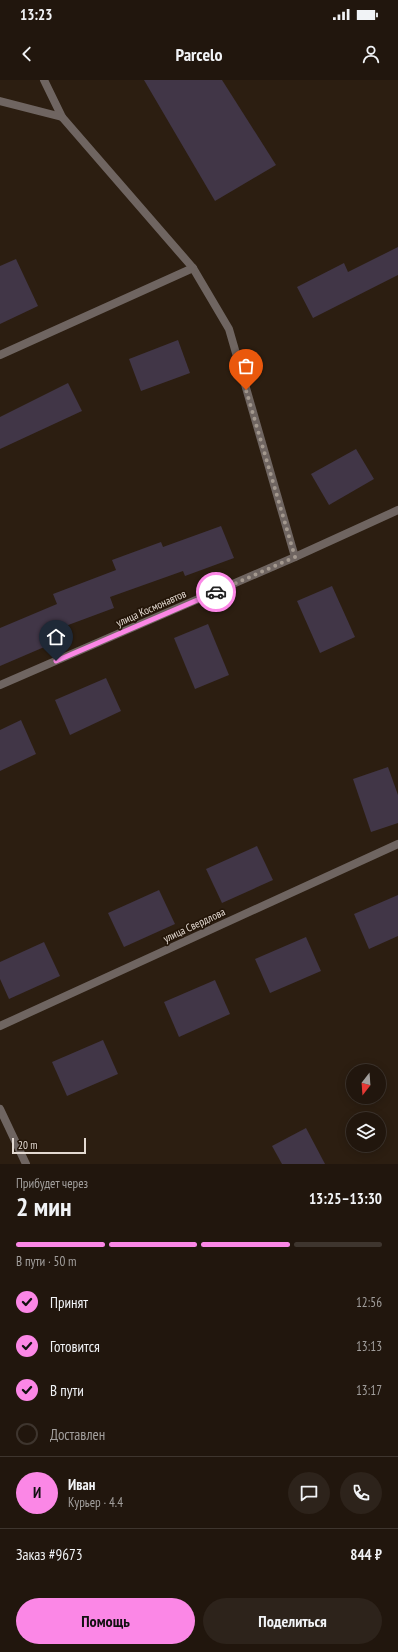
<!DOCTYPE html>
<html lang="ru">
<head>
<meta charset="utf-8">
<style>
  body { margin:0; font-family:"PT Sans Narrow",sans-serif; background:#2d231b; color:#f1f3f6; height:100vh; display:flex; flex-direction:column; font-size:15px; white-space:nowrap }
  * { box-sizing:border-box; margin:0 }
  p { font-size:13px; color:#a29f9d }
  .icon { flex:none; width:22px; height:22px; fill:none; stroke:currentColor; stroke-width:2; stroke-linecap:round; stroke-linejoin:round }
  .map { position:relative; height:1084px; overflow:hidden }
  .side { display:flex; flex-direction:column; background:#21160d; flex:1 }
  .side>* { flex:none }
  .needle { width:26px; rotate:197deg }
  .controls { position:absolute; left:346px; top:984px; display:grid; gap:8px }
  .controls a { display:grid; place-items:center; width:40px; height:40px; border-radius:50%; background:#21160d; box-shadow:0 2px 10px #0003,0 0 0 1px #3e352e; font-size:20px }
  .scale { position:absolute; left:12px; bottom:10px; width:74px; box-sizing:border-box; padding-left:4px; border:2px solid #e3d9d1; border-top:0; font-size:11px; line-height:14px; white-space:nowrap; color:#e3d9d1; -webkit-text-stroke:3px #231508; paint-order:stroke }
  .pin { position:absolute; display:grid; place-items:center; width:34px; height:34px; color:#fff; margin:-41px -17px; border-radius:50% 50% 50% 0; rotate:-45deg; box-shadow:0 0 4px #0007 }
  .pin .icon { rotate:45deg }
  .courier { position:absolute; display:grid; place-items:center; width:40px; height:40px; margin:-20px; border:3px solid #fb87e6; border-radius:50%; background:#fff; color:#222; box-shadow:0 1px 5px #0007 }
  .headline em { font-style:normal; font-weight:800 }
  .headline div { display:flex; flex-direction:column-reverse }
  .headline { display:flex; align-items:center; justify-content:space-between; height:68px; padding:0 16px }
  h1 { font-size:26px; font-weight:800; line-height:30px }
  .bar { display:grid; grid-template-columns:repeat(4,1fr); gap:6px 4px; align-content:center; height:48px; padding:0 16px }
  .bar i { height:5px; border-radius:3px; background:#3e352e }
  .bar .current { background:#fb87e6 }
  .bar p { grid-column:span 4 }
  .line { display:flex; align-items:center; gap:10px; padding:0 16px; border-top:1px solid #3e352e }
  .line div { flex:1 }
  .round { display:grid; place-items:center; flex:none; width:42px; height:42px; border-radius:21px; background:#2d231b }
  ol { padding:0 16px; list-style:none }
  li { display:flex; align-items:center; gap:12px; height:44px }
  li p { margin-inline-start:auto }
  li .icon { padding:4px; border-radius:50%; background:#fb87e6; color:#111; stroke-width:4 }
  li:last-child { color:#a29f9d }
  li i { width:22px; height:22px; border:2px solid #3e352e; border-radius:50% }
  .primary-button { display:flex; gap:8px; margin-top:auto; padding:8px 16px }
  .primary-button a { flex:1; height:46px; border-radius:24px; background:#fb87e6; color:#111; font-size:16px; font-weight:800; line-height:46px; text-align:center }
  .primary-button a+a { background:#2d231b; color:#f1f3f6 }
  .status { display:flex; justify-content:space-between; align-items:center; height:28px; padding:0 20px; background:#21160d; direction:ltr }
  .status svg { height:11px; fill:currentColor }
  header { display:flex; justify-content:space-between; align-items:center; height:52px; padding:0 16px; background:#21160d; font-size:18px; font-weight:800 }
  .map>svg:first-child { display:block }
</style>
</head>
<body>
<div class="status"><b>13:23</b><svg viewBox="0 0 49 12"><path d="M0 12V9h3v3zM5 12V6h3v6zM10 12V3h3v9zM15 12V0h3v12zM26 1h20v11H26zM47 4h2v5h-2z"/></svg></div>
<header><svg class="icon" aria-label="back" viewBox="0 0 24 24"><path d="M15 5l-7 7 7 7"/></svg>Parcelo<svg class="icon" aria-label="person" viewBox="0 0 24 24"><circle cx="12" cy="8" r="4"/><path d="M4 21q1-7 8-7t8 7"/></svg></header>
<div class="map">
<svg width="398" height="1084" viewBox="0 0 398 1084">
  <rect width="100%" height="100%" fill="#2c1e11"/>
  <g fill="#413647">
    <polygon points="144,0 222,0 276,85 215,121"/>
    <polygon points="398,167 398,195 313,238 297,207 344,183 348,192"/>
    <polygon points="16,179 38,226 0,244 0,186"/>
    <polygon points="178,260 190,293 141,311 129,279"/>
    <polygon points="68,303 82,331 0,369 0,337"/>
    <polygon points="356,369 374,399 329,425 311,394"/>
    <polygon points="221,446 234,478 185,496 183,491 110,517 114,528 44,554 49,565 0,586 0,548 57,524 53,514 116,490 112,480 161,462 163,467"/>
    <polygon points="332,506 355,557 320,573 297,521"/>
    <polygon points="208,544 229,595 195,609 174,558"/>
    <polygon points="106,598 121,631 70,655 55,620"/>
    <polygon points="21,640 36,674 0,691 0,650"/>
    <polygon points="388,687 398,715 398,743 371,752 353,699"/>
    <polygon points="257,766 273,800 222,823 206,789"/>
    <polygon points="159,810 175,844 124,867 108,833"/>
    <polygon points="398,815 398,856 369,869 354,834"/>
    <polygon points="306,857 321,891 270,913 255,879"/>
    <polygon points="44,862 60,896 9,919 0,899 0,882"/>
    <polygon points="215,900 230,934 179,957 164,922"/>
    <polygon points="103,960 118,994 67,1016 52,982"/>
    <polygon points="306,1048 325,1084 282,1084 272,1066"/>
  </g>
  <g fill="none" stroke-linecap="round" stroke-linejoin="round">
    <polyline stroke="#6f6561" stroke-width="8" points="44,0 62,37"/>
    <g stroke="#6f6561" stroke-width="8">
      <polyline points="0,21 62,37 193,188 229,249 295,477"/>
      <polyline points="0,275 193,188"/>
      <polyline points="0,605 295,477 398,430"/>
      <polyline points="0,946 398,764"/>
      <polyline points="0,1029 26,1084"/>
    </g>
  </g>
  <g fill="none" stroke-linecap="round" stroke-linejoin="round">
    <polyline stroke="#a3988e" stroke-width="4" stroke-dasharray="0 7.2" points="216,512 295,477 246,310"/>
    <polyline stroke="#fb87e6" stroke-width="5" points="56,581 216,512"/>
  </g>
  <g text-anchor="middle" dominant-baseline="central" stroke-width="3.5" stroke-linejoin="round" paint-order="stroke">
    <g font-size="11" fill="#e3d9d1" stroke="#231508">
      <text transform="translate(151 528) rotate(-24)">улица Космонавтов</text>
      <text transform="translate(194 845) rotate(-25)">улица Свердлова</text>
    </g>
  </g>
</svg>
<div class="controls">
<a><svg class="needle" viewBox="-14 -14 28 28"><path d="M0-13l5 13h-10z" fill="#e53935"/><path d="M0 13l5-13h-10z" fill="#a29f9d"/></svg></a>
<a><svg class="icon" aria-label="layers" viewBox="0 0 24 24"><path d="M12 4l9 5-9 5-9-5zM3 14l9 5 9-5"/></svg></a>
</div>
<div class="scale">20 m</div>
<div class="pin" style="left:246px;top:310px;background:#ea580c"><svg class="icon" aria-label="bag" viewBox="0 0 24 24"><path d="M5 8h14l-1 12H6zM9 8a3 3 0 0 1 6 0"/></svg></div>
<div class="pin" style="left:56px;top:581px;background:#1f2937"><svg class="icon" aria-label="home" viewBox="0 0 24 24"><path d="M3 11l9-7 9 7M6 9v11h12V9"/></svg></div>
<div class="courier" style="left:216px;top:512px"><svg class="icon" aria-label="car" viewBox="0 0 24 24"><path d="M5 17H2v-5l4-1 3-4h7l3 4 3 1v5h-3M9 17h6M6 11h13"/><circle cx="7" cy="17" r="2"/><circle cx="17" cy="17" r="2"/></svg></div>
</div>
<section class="side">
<div class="headline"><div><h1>2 мин</h1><p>Прибудет через</p></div><em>13:25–13:30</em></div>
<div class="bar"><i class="current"></i><i class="current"></i><i class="current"></i><i></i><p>В пути · 50 m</p></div>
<ol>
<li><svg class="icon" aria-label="check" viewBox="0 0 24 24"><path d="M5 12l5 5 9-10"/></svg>Принят<p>12:56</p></li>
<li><svg class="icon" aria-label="check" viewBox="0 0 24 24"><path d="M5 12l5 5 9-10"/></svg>Готовится<p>13:13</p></li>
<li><svg class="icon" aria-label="check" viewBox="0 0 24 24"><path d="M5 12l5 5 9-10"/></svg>В пути<p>13:17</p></li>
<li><i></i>Доставлен</li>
</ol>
<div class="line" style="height:72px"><b class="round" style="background:#fb87e6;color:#111">И</b><div><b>Иван</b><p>Курьер · 4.4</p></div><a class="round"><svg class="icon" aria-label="chat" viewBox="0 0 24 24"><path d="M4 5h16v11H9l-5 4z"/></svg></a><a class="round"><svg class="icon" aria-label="phone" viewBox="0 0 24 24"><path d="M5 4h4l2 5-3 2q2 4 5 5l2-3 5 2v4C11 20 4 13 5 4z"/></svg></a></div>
<div class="line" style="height:52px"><div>Заказ #9673</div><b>844 ₽</b></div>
<div class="primary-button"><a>Помощь</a><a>Поделиться</a></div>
</section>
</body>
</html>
